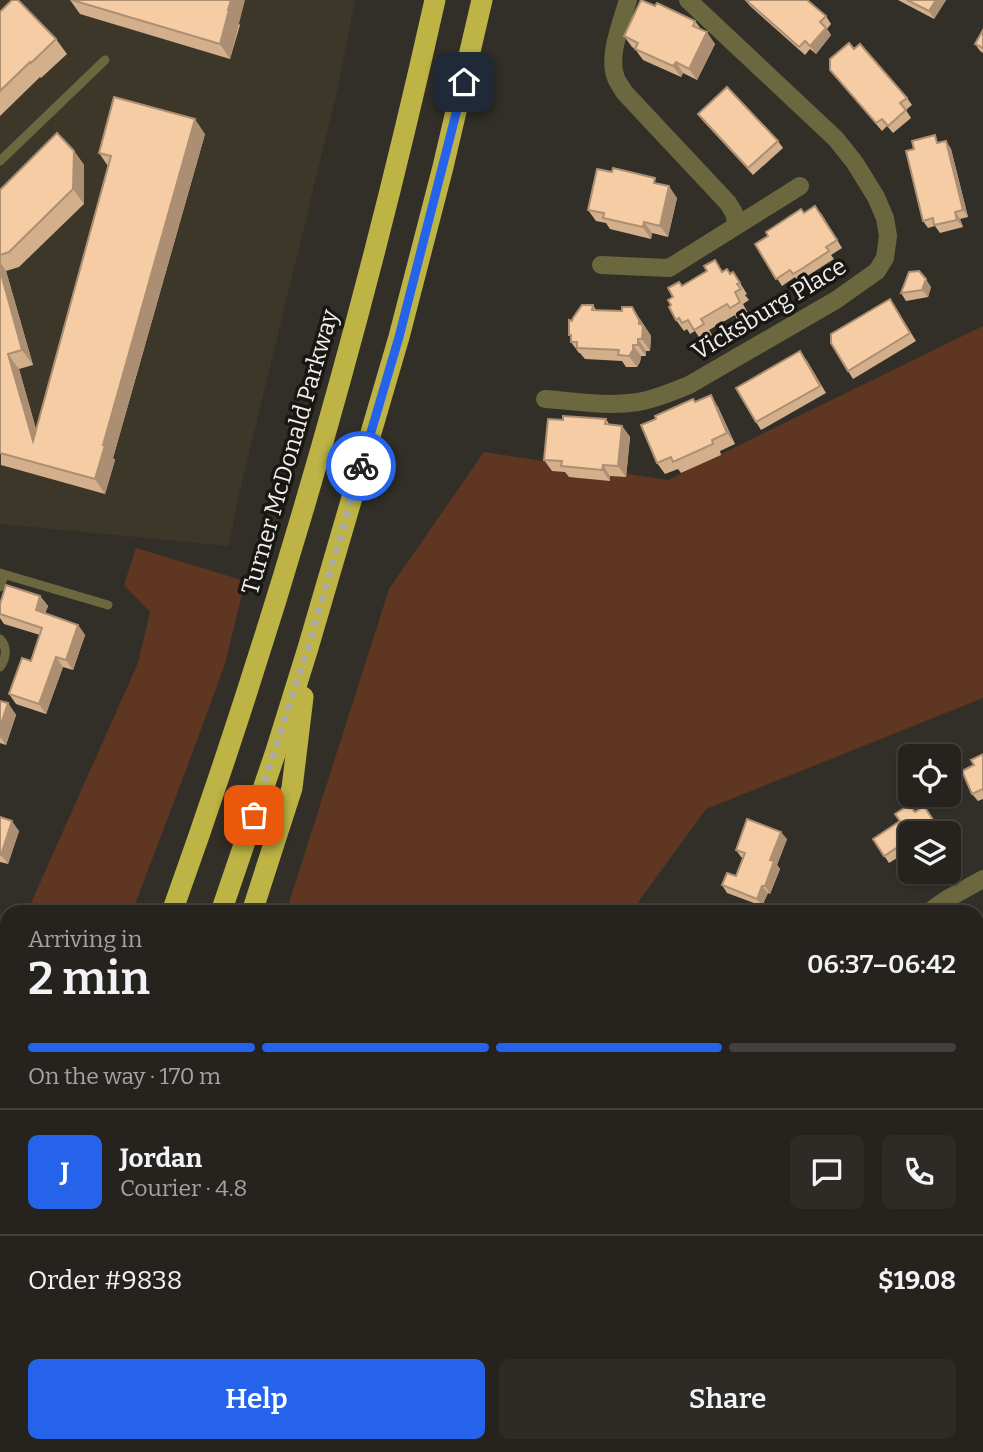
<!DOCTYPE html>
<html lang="en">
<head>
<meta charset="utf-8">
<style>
  body { margin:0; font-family:Bitter,serif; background:#2e2b27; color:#f1f3f6; height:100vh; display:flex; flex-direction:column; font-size:26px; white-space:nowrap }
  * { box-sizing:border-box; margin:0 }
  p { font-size:23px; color:#a4a4a4 }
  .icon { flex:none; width:38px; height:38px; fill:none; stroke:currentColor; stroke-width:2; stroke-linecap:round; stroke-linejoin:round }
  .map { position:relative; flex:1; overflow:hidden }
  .panel { position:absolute; left:0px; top:905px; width:984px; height:548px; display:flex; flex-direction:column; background:#26231e; border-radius:21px 21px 0 0; box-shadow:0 2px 5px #0004,0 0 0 2px #42403c }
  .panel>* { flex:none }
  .buttons { position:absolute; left:898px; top:744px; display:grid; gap:14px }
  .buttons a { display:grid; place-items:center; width:63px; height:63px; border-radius:10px; background:#26231e; box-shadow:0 2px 5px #0004,0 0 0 2px #42403c; font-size:35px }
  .pin { position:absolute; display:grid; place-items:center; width:60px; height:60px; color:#fff; margin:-30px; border-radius:14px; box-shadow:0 4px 10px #0006 }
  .courier { position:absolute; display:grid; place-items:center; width:70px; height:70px; margin:-35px; border:5px solid #2563eb; border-radius:50%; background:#fff; color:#222; box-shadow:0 2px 9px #0007 }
  .summary em { font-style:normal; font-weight:600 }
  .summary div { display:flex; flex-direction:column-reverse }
  .summary { display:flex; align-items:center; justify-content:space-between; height:119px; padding:0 28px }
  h1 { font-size:46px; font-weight:600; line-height:52px }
  .bar { display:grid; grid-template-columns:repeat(4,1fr); gap:10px 7px; align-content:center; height:84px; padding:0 28px }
  .bar i { height:9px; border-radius:5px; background:#42403c }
  .bar .current { background:#2563eb }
  .bar p { grid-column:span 4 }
  .line { display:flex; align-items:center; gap:18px; padding:0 28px; border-top:2px solid #42403c }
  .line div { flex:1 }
  .round { display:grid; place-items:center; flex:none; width:74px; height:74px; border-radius:10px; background:#2e2b27 }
  .action { display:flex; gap:14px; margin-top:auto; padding:14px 28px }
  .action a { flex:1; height:80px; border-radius:10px; background:#2563eb; color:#fff; font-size:28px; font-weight:600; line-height:80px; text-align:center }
  .action a+a { background:#2e2b27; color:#f1f3f6 }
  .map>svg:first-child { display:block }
</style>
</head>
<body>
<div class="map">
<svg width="983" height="1452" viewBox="0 0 983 1452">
  <rect width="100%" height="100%" fill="#322f28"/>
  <polygon fill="#3d372a" points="0,0 355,0 339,83 237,503 229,546 0,524"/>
  <g fill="#5e3622">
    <polygon points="983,326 983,698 706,809 631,912 286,912 389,589 484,452 668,480"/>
    <polygon points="136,548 245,581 225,664 183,778 132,912 27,912 138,663 150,612 124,585"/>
    <polygon points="7,1027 7,1257 0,1293 0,1035"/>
    <polygon points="185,1446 382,1446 380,1452 186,1452"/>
  </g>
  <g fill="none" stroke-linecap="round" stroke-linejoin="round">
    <g stroke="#6b683f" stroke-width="9">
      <polyline points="0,161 105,60"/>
      <polyline points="0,573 108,605"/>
      <polyline points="0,587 4,575"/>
      <path d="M0,639c8,8 6,20 0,28"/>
    </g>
    <g stroke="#6b683f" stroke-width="18">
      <path d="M628,0c-6,21 -21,57 -12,78 2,5 6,10 8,14l104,111 6,10 3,12"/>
      <polyline points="601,265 669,268 800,186"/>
      <path d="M545,399c30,2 62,8 93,3 18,-3 34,-10 51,-17l147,-85 41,-29 8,-13 3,-22 -3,-18 -9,-21 -21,-34 -19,-24 -148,-139"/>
      <polyline points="929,912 947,899 983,879"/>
      <polyline points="802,1446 817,1452"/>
      <polyline points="655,1452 658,1446"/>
    </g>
    <g stroke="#bdb445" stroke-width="21">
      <path d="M172,912c107,-298 194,-603 263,-912"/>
      <polyline points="221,912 275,754 308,648 399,337 443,167 482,0"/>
      <polyline points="252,912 292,788 303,697"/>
      <polyline points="0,1354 7,1338"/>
      <polyline points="152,1446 153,1452"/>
      <polyline points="9,1452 12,1446"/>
    </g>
  </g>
  <g fill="#d3af8c">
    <polygon points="70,0 238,23 240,25 230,59 80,14"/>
    <polygon points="745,0 826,16 831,24 827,29 831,35 816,54 810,49 805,55 750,6"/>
    <polygon points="898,0 946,0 934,19"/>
    <polygon points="655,6 695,21 701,29 715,44 697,80 683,73 681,77 643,60 635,49 632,47 624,36"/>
    <polygon points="0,12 56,39 67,54 41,78 40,77 0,116"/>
    <polygon points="983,30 983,53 980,51 975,44"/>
    <polygon points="854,49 907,98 912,105 906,110 911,118 893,133 887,126 882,131 830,70"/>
    <polygon points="698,114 778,141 783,148 753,175 704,122"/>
    <polygon points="205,134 113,458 115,460 105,494 1,465 0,190 74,151 84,165 84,204 19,267 6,271 33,365 19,369 36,429 108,166 99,153"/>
    <polygon points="946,141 951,149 968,217 960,219 963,227 940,233 935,226 928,228 923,221 940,142"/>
    <polygon points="659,184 677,198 668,237 652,233 651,239 610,229 606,223 596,221 588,210"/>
    <polygon points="804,213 821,213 842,248 831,255 834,259 809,275 798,282 795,277 782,286 755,244"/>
    <polygon points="723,271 730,274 733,272 747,294 745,295 749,300 743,304 748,313 737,319 735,315 709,330 712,335 702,342 695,331 690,334 687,329 684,331 676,320 673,297 682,286"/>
    <polygon points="931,287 928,297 906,301 901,293"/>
    <polygon points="890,299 916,341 853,379 848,371"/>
    <polygon points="593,305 596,310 640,319 651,336 650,351 646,351 646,356 641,356 640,362 637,367 626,367 622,361 585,359 580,353 579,353 571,342 571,338 569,335 572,321"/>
    <polygon points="806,359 826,393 761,430 756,422"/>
    <polygon points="695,402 718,407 735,444 720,451 721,455 681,473 678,469 665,474 657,463"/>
    <polygon points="606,419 609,424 622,426 630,437 626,477 610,476 610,481 569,477 565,472 552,471 544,460 563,420"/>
    <polygon points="40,596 48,606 45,613 78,625 85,635 73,670 63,667 46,714 16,704 9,694 31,661 40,635 4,624 0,618 0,604"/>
    <polygon points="0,701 8,703 16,715 6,745 0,743"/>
    <polygon points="983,754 983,799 978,801 972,794 974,765"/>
    <polygon points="924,806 940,830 936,833 910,833 910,850 889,863 873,839"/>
    <polygon points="0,817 19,831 8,864 0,862"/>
    <polygon points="787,839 777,865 780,869 770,894 768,893 762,906 727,893 722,885 736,876 743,858 741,857 736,850"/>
  </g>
  <g fill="#ac8f72">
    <polygon points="231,0 245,0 230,59 220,44"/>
    <polygon points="936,0 946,0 934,19 929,11"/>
    <polygon points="826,28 831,35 816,54 810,46"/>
    <polygon points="707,32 715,44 697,80 689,69"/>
    <polygon points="676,62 683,73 681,77 673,66"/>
    <polygon points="195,119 205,134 113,458 115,460 105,494 95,479 103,445"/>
    <polygon points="946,141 951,149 968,217 963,210"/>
    <polygon points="74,151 84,165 84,204 73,189"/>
    <polygon points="669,186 677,198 668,237 660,226"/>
    <polygon points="955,212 960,219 963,227 957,220"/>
    <polygon points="644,222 652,233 651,239 643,227"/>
    <polygon points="0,262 6,271 33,365 22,350 0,270"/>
    <polygon points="926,279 931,287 928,297 922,290"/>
    <polygon points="632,307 651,336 650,351 642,339 639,324"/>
    <polygon points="638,339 646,351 646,356 638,345"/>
    <polygon points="633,345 641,356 640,362 637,367 629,356"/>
    <polygon points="8,354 19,369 43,455 33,441"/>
    <polygon points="711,395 718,407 735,444 727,433"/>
    <polygon points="622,426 630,437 626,477 618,466"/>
    <polygon points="603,465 610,476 610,481 602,470"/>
    <polygon points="40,596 48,606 43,620 36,610"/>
    <polygon points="78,625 85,635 73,670 66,660"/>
    <polygon points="56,657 63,667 46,714 39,704"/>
    <polygon points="8,703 16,715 6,745 0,737 0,727"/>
    <polygon points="12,821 19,831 8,864 1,855"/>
    <polygon points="781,832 787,839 777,865 780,869 770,894 765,886 770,860"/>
    <polygon points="762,886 768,893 762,906 757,899"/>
  </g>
  <g fill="#f5cca3" stroke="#ac8f72" stroke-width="2">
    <polygon points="12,0 18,0 56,39 31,63 30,62 0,91 0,12"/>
    <polygon points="72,0 231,0 228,10 229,10 220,44"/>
    <polygon points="641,0 655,6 657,3 695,21 693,26 707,32 689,69 676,62 673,66 635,49 638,43 624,36"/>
    <polygon points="746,0 807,0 826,16 820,22 826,28 810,46 805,41 799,47"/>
    <polygon points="907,0 936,0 929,11"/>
    <polygon points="983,30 983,48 975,44"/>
    <polygon points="849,43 854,49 860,44 907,98 900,103 906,110 888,126 882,119 876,123 830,70 830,59"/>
    <polygon points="727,87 778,141 748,168 698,114"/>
    <polygon points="114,97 195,119 103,445 105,445 95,479 0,453 0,270 22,350 8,354 33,441 111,156 99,153"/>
    <polygon points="57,133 74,151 73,189 9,252 0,255 0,190"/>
    <polygon points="935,135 937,143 946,141 963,210 955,212 957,220 934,225 933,218 923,221 906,151 914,149 912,141"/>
    <polygon points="613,168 655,178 654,183 669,186 660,226 644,222 643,227 603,218 604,213 588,210 597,169 612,172"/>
    <polygon points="815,206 837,240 826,247 829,251 803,268 793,274 790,270 776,279 755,244 768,236 766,232 801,209 804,213"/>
    <polygon points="715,260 722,272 727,269 730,274 733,272 740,283 737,284 741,289 735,292 740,302 730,308 727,304 701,319 704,324 694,330 688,320 682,323 679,318 676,320 669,307 671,305 668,300 673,297 668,288 679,282 682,286 707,271 704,266"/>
    <polygon points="919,271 926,279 922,290 901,293 909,272"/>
    <polygon points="890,299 910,333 848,371 831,343 831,334"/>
    <polygon points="582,305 593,305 592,310 622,311 622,307 632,307 639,320 639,324 643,325 642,339 638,339 638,345 633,345 633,350 629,356 618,355 619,350 577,348 577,342 571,342 571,335 569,335 569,320 572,321 573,318"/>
    <polygon points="800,351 820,386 756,422 736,388"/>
    <polygon points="711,395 727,433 712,440 713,444 673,462 671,457 657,463 641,425 656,419 655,416 693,399 695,402"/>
    <polygon points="563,416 606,419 605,424 622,426 618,466 603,465 602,470 561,466 562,461 544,460 548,419 563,420"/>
    <polygon points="6,585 40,596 36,610 78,625 66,660 56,657 39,704 9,694 22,658 31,661 42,628 0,614 0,604"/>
    <polygon points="0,701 8,703 0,727"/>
    <polygon points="983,754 983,789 972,794 962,771 974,765 971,760"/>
    <polygon points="909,805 915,812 924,806 935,823 919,833 910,833 910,839 884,856 873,839 900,821 895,814"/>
    <polygon points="0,817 12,821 1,855 0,854"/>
    <polygon points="747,819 781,832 770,860 774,861 765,886 762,886 757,899 722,885 727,873 736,876 745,853 736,850"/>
    <polygon points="531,1448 541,1452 530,1452"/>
  </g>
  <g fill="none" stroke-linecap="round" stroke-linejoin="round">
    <polyline stroke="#aeaba6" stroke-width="7" stroke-dasharray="0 12.6" points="254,815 308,648 361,466"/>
    <polyline stroke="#2563eb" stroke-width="9" points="361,466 399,337 464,82"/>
  </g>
  <g text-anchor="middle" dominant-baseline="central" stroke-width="7" stroke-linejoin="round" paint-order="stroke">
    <g font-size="24" fill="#f1eeea" stroke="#191714">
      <text transform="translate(769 309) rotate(-31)">Vicksburg Place</text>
      <text transform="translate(290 452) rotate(-74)">Turner McDonald Parkway</text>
    </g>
  </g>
</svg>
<div class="buttons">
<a><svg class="icon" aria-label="locate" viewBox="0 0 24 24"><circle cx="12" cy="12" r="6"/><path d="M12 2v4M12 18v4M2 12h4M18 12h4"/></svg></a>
<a><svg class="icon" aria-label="layers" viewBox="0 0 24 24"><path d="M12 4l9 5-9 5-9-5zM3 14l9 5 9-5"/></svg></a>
</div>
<div class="pin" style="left:254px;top:815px;background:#ea580c"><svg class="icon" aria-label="bag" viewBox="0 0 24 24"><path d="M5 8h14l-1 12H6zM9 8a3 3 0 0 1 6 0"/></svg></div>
<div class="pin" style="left:464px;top:82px;background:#1f2937"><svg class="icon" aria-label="home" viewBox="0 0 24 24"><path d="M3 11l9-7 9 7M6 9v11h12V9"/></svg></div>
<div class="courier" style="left:361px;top:466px"><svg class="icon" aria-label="bike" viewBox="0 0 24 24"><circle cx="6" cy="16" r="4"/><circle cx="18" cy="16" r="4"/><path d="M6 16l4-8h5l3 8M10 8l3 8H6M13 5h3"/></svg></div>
<section class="panel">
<div class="summary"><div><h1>2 min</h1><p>Arriving in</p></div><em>06:37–06:42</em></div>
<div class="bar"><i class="current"></i><i class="current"></i><i class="current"></i><i></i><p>On the way · 170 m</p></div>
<div class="line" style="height:126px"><b class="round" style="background:#2563eb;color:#fff">J</b><div><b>Jordan</b><p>Courier · 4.8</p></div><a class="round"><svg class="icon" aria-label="chat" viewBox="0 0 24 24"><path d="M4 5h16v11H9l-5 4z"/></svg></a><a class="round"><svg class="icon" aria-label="phone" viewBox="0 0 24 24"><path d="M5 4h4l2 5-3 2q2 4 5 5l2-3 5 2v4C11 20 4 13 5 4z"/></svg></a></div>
<div class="line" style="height:91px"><div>Order #9838</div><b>$19.08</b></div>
<div class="action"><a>Help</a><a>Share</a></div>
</section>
</div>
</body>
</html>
